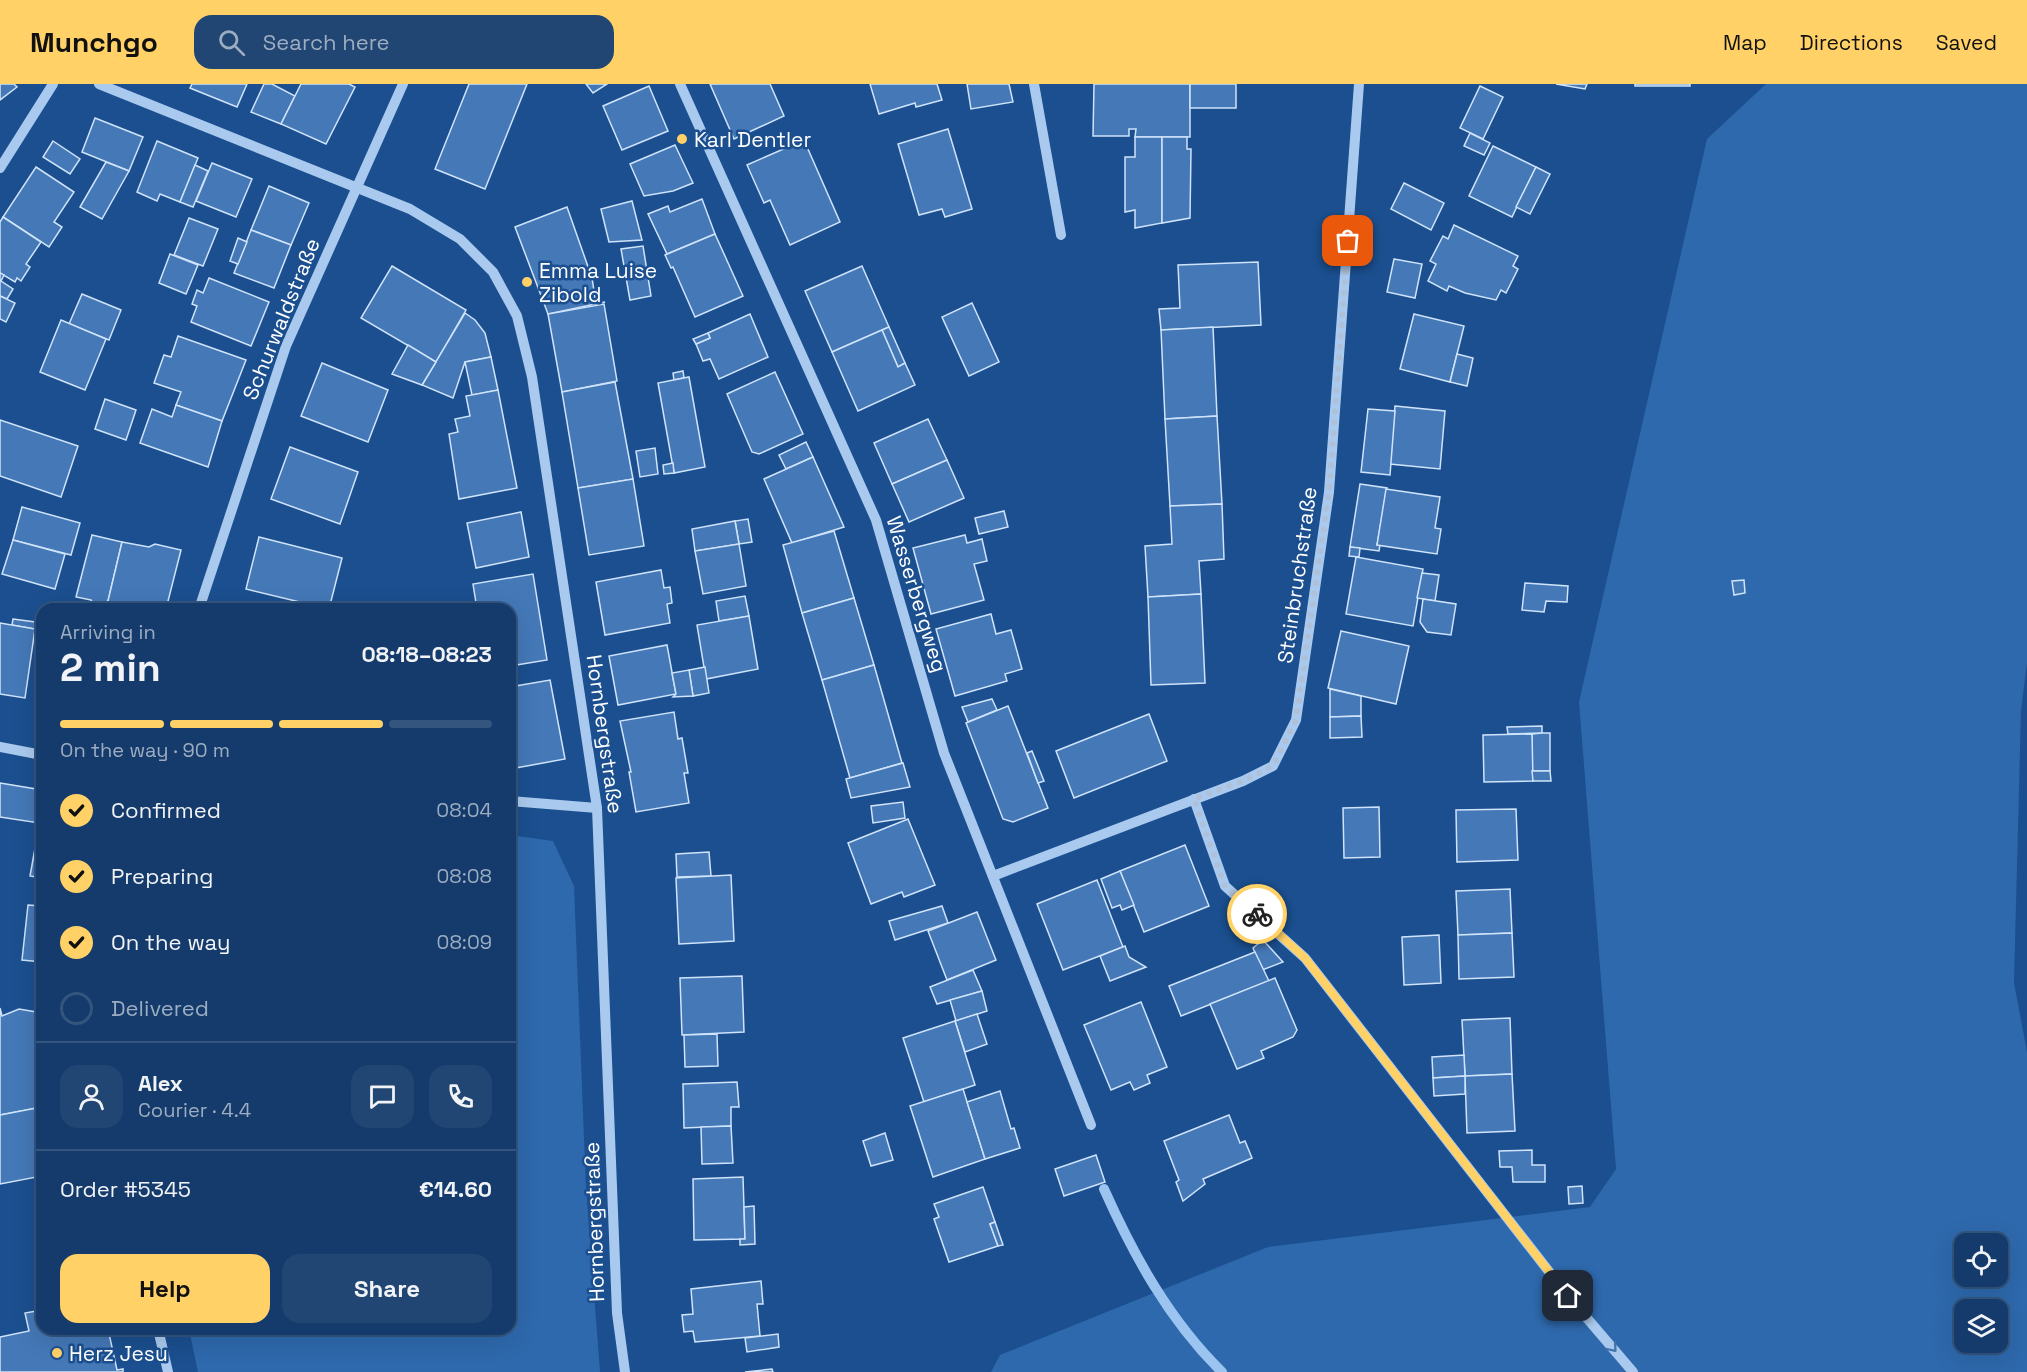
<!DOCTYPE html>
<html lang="en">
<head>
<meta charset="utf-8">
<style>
  body { margin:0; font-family:"Space Grotesk",sans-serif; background:#214673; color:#f1f3f6; height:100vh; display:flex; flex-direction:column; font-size:22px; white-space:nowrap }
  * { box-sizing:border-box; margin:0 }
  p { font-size:20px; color:#9dadc1 }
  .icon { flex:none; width:33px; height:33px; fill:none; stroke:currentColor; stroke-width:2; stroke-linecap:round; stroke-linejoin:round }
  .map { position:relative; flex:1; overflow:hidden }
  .drawer { position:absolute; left:36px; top:519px; width:480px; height:732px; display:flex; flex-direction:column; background:#143b6b; border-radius:18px; box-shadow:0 6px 24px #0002,0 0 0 2px #33557e }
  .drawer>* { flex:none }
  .controls { position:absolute; left:1954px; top:1149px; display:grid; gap:12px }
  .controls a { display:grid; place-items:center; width:54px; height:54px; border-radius:12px; background:#143b6b; box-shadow:0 6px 24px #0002,0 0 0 2px #33557e; font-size:30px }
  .pin { position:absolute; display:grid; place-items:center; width:51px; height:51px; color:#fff; margin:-26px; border-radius:12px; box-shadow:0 3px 9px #0006 }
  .courier { position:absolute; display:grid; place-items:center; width:60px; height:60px; margin:-30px; border:4px solid #ffd166; border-radius:50%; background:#fff; color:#222; box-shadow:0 2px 8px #0007 }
  .head em { font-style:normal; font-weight:800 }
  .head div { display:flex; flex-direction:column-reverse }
  .head { display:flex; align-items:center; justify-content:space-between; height:102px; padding:0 24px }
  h1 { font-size:39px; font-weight:800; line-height:45px }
  .bar { display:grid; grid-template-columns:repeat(4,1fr); gap:9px 6px; align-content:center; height:72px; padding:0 24px }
  .bar i { height:8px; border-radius:4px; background:#33557e }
  .bar .active { background:#ffd166 }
  .bar p { grid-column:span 4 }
  .line { display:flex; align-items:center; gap:15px; padding:0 24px; border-top:2px solid #33557e }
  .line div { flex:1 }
  .round { display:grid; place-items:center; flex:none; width:63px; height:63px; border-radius:18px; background:#214673 }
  ol { padding:0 24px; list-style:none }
  li { display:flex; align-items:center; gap:18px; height:66px }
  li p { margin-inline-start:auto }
  li .icon { padding:6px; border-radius:50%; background:#ffd166; color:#111; stroke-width:4 }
  li:last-child { color:#9dadc1 }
  li i { width:33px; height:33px; border:3px solid #33557e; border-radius:50% }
  .button { display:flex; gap:12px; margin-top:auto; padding:12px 24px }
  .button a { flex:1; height:69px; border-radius:18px; background:#ffd166; color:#111; font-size:24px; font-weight:800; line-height:69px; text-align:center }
  .button a+a { background:#214673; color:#f1f3f6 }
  header { display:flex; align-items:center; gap:36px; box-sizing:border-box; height:84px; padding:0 30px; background:#ffd166; color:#111 }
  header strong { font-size:28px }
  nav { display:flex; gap:33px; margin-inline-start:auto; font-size:21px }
  .search { width:420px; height:54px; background:#214673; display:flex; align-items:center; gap:15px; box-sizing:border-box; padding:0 21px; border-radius:18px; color:#9dadc1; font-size:22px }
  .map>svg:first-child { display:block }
</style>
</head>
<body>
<header>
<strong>Munchgo</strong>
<div class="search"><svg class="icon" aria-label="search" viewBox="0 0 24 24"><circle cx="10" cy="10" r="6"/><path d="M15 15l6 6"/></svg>Search here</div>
<nav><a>Map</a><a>Directions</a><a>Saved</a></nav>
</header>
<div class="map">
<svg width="2027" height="1288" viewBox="0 0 2027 1288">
  <rect width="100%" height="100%" fill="#1b4f8f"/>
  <g fill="#2e69ad" fill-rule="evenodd">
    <path d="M1766,0h261v579l-6,47 -7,273 13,69v320h-1036l9,-17 268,-108 322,-40 26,-38 -37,-467 128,-563zM1965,1160h33v32h-33zM1965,1226h33v32h-33z"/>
    <polygon points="510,751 553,757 574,802 586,1104 600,1288 198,1288 189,1245 510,1245"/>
  </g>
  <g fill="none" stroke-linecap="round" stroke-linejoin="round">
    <path stroke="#9cc4f0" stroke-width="10" d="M1104,1105c30,67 65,131 118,183"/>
  </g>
  <g fill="#4478b7" stroke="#cfe3fa" stroke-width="1.5">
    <polygon points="0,0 14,0 17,3 0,16"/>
    <polygon points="192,0 247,0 237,23 190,4"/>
    <polygon points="264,0 272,0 295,12 281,40 251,28"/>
    <polygon points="301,0 349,0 355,3 326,60 281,40"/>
    <polygon points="469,0 527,0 485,105 435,85"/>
    <polygon points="586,0 607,0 593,9"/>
    <polygon points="710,0 770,0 784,32 734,55"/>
    <polygon points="870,0 937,0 942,16 916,23 915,19 879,30"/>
    <polygon points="967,0 1009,0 1013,18 971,25"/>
    <polygon points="1094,0 1190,0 1190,53 1135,53 1136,45 1129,45 1129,52 1093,52"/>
    <rect x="1190" y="0" width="46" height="24"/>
    <polygon points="1556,0 1587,0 1585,5"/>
    <rect x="1635" y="0" width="55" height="2"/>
    <polygon points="649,2 668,47 622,66 603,22"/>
    <polygon points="1480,2 1503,13 1483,55 1460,44"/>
    <polygon points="95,34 143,53 129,87 82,68"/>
    <polygon points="948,45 972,125 945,133 942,125 919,131 898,60"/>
    <polygon points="1470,49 1490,59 1484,71 1464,62"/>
    <polygon points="1135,53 1162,53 1162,139 1135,144 1135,126 1125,128 1125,73 1135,73"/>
    <polygon points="1162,53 1187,53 1187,65 1191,65 1190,134 1162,139"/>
    <polygon points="804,56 840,138 790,161 770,116 764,119 747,81"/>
    <polygon points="53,57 80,75 70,90 43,73"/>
    <polygon points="157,57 198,74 180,118 160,110 157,117 137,108"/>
    <polygon points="675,61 693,99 673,107 644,112 630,80"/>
    <polygon points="1493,62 1536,83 1512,133 1469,112"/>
    <polygon points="106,78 129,87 102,135 80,123"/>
    <polygon points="212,79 252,95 236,133 196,117"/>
    <polygon points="195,81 208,87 193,123 180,118"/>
    <polygon points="36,83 74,108 54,138 62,143 49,163 3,133"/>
    <polygon points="1536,83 1550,90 1530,130 1516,123"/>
    <polygon points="1404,99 1444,119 1431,146 1391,125"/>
    <polygon points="269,102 309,119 291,161 251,146"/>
    <polygon points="702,115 715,150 667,170 648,130 668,122 670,128"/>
    <polygon points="632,117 642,156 609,158 601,125"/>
    <polygon points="567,123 592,194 596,220 605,218 548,230 515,143"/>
    <polygon points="3,133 41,158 26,180 30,183 21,197 17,194 15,198 0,189 0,138"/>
    <polygon points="189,134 218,145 203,182 174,171"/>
    <polygon points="1454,141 1518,172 1513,182 1518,185 1506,209 1501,206 1496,216 1465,209 1449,202 1447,207 1428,197 1436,180 1430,177 1443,152 1448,155"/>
    <polygon points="251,146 291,161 274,204 234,189"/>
    <polygon points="715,150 743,212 695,233 673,183 671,184 665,171"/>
    <polygon points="238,154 247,158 238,180 230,177"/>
    <polygon points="643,162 651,212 630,216 621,165"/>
    <polygon points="170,170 198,181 186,210 159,199"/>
    <polygon points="1394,175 1422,180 1415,214 1387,208"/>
    <polygon points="1258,178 1261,241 1161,246 1159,225 1180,224 1178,181"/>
    <polygon points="392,182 466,226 436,278 361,234"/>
    <polygon points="862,182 889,243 832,268 805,207"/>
    <polygon points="0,189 4,191 1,197 13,205 7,215 0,212"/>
    <polygon points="209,194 269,218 251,262 191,238 197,222 192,220 197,206 203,209"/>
    <polygon points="82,210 121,226 109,256 69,240"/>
    <polygon points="0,212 15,219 6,238 0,235"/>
    <polygon points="972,219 999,278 969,292 942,233"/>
    <polygon points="604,220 617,297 562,308 548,230"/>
    <polygon points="465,229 475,236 485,249 491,273 465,278 453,314 422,301"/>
    <polygon points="750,230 768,273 719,295 710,275 703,277 696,260 710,254 708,249"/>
    <polygon points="1414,230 1464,242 1450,298 1400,285"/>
    <polygon points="61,236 106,255 85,306 40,288"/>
    <polygon points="889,243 905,279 898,283 882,246"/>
    <polygon points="1213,243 1217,332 1165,335 1161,246"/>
    <polygon points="882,246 898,283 905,279 915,301 858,327 832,268"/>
    <polygon points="708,249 710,254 696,260 693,255"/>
    <polygon points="178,252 246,276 222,337 176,321 181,308 154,299 164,271 171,273"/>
    <polygon points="408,261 436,278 422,301 392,290"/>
    <polygon points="1457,270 1473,274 1467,302 1450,298"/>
    <polygon points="491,273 498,306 472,311 465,278"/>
    <polygon points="322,279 388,306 368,358 301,332"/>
    <polygon points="683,287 684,294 674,296 673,289"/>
    <polygon points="775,288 803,350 759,370 752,368 727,310"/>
    <polygon points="689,293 705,383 674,389 658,299"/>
    <polygon points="615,298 633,395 578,404 562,308"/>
    <polygon points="498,306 517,404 459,415 449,350 458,348 455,335 470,332 466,312"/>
    <polygon points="105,315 136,326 126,356 95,345"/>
    <polygon points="176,321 222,337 208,383 140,359 152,325 172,333"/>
    <polygon points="1395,322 1445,327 1440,385 1390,380"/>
    <polygon points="1368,325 1395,327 1390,391 1361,388"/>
    <polygon points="1217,332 1222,420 1170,422 1165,335"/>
    <polygon points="928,335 947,376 892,400 874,359"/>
    <polygon points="0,336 78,362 61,413 0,392"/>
    <polygon points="806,358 813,373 786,385 779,371"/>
    <polygon points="290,363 358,388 340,440 271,415"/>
    <polygon points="655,364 658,390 640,393 636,367"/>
    <polygon points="813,373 844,443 792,459 764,395"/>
    <polygon points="947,376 964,414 909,438 892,400"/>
    <polygon points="673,379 674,389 664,390 663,381"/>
    <polygon points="633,395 644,462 589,471 578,404"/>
    <polygon points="1360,400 1387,404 1377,461 1380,461 1379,467 1350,463"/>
    <polygon points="1386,405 1440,413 1435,444 1441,445 1437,470 1377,461"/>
    <polygon points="1222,420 1224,475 1199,477 1201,510 1148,513 1145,462 1172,460 1170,422"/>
    <polygon points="22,423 80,439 71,471 13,456"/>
    <polygon points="1004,427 1008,443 979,450 975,434"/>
    <polygon points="521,428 529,473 476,484 467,439"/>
    <polygon points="748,435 752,458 739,460 735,437"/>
    <polygon points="735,437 739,460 695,467 692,445"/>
    <polygon points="834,447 854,514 802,529 783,461"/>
    <polygon points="92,451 122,458 108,517 95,523 91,516 76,513"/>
    <polygon points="965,451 967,459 982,455 987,477 974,480 984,516 931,530 913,464"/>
    <polygon points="259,453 342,474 329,525 246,505"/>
    <polygon points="13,456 65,470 55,505 2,490"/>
    <polygon points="122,458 149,463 155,460 181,466 166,525 96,525 108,517"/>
    <polygon points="739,460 746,502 703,510 695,467"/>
    <polygon points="1350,463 1360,464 1359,473 1349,472"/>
    <polygon points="1356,473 1423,485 1413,542 1346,530"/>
    <polygon points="661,486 664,504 670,503 672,519 667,520 670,539 605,551 596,498"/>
    <polygon points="1422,489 1439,491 1435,517 1417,514"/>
    <polygon points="533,490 547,576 510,582 510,525 477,525 473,500"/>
    <polygon points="1744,496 1745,509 1734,511 1732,497"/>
    <polygon points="1525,499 1568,502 1567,518 1546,517 1544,528 1522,526"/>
    <polygon points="1201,510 1205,599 1151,601 1148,513"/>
    <polygon points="745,512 749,532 719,537 716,517"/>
    <polygon points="854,514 874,581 822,596 802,529"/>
    <polygon points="1423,515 1456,520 1451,551 1427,548 1420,538"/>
    <polygon points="991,530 996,550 1011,546 1022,585 1005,590 1007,597 955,612 936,545"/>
    <polygon points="749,532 758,585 706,595 697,541"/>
    <polygon points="13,535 35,538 35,545 12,541"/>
    <polygon points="0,539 35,545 25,614 0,610"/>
    <polygon points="1341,547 1409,562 1396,620 1328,604"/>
    <polygon points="667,561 676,610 618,621 609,572"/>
    <polygon points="874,581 902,679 850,694 822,596"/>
    <polygon points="705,583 709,609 693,612 689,586"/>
    <polygon points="689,586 693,612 673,613 676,610 672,589"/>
    <polygon points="550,596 565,675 510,685 510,603"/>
    <polygon points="1330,605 1361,612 1361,632 1330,633"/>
    <polygon points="992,615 997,626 968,638 962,623"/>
    <polygon points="1008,622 1048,724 1013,738 1003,735 966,639"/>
    <polygon points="674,628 678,655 682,654 688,689 684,689 689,719 636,728 629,688 631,688 620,637"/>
    <polygon points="1149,630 1167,677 1074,714 1056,667"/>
    <polygon points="1361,632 1362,653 1330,654 1330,633"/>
    <polygon points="1542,642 1542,649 1508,650 1507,643"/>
    <polygon points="1542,649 1550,649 1550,687 1532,687 1532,650"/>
    <polygon points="1532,650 1533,697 1484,698 1483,651"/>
    <polygon points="1032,667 1044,697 1038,699 1027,669"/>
    <polygon points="903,679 910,703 851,714 846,695"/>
    <polygon points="1532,687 1550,687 1551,697 1533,697"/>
    <polygon points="0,699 42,706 39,739 0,733"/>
    <polygon points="903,718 905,734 873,739 871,722"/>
    <polygon points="1379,723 1380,773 1344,774 1343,724"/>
    <polygon points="1516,725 1518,776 1457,778 1456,726"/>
    <polygon points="42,726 42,794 30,792"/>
    <polygon points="908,735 935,801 904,813 902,808 871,820 848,759"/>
    <polygon points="1185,761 1209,822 1144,848 1120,787"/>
    <polygon points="709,768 711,792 677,793 676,770"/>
    <polygon points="1120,787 1134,821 1122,826 1120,821 1112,824 1101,795"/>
    <polygon points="731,791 734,857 679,860 676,794"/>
    <polygon points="1097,796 1123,863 1063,886 1037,820"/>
    <polygon points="1510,805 1512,849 1458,851 1456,807"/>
    <polygon points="28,821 42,822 42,878 22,876"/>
    <polygon points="942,822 948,839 895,856 889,837"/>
    <polygon points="977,828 996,876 947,896 928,847"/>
    <polygon points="1512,849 1514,893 1459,895 1458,851"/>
    <polygon points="1439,851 1441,899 1404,901 1402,853"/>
    <polygon points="1263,856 1283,878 1262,886 1253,864"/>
    <polygon points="1125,862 1129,873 1146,883 1110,897 1100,872"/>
    <polygon points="1255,868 1269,897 1181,932 1169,902"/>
    <polygon points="973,886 982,907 937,920 930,903"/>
    <polygon points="742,892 744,948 682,951 680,894"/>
    <polygon points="1275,894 1297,946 1293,953 1261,967 1264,974 1237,985 1210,920"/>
    <polygon points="982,907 987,927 956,937 950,916"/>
    <polygon points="1141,918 1167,983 1147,991 1150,999 1134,1006 1130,998 1111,1006 1084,941"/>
    <polygon points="0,924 2,932 19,925 42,929 42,1023 0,1031"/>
    <polygon points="977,930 987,960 965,968 955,937"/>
    <polygon points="1510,934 1512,990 1465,992 1462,936"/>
    <polygon points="955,937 975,1001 924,1018 903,954"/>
    <polygon points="717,950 718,982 685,983 684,951"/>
    <polygon points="1464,971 1465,992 1433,994 1432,973"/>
    <polygon points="1512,990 1515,1047 1467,1049 1465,992"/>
    <polygon points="1465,992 1465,1010 1434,1012 1433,994"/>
    <polygon points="737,998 739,1023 731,1023 731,1042 684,1044 683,1000"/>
    <polygon points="963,1005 985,1075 933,1093 910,1022"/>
    <polygon points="1000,1007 1011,1045 1014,1044 1020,1064 985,1075 967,1018"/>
    <polygon points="42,1023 42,1092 0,1100 0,1031"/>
    <polygon points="1229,1031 1240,1059 1245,1057 1252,1074 1203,1095 1205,1100 1183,1117 1176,1098 1179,1096 1164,1057"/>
    <polygon points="731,1042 733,1079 702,1080 701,1043"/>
    <polygon points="885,1049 893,1076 871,1082 863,1057"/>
    <polygon points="1532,1066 1532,1081 1545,1081 1545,1098 1513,1098 1512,1083 1500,1083 1499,1067"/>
    <polygon points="1096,1071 1105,1098 1064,1112 1055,1085"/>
    <polygon points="743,1093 745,1155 694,1156 693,1095"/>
    <polygon points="1582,1102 1583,1119 1569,1120 1568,1103"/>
    <polygon points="983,1103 995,1138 990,1140 998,1162 949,1178 934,1135 939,1133 934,1120"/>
    <polygon points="754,1122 755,1160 740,1161 740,1155 745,1155 744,1123"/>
    <polygon points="995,1138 1003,1161 998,1162 990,1140"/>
    <polygon points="761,1197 763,1220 757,1220 760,1252 695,1258 693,1247 684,1248 682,1231 693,1230 691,1205"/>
    <polygon points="42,1226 42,1245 108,1245 117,1286 123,1285 123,1288 0,1288 0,1253 29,1247 25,1229"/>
    <polygon points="778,1250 779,1263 747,1268 745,1254"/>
    <polygon points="772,1285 773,1288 745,1288"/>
  </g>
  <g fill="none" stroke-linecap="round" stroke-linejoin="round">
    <g stroke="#a9c9ee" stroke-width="10">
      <polyline points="99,0 410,125 460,155 493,188 517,232 532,293 597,724 617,1229 625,1288"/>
      <polyline points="680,0 876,436 944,669 1091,1041"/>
      <polyline points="1034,0 1061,151"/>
      <polyline points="0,84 53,0"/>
      <polyline points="199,525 286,262 403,0"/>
      <polyline points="0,663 42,671"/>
      <polyline points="1194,715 1225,802 1305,874 1568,1212 1633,1288"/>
      <polyline points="510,717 597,724"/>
      <polyline points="993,792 1243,697 1273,682 1296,636 1329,408 1359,0"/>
      <polyline points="158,1245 168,1288"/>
    </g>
  </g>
  <defs><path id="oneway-chevron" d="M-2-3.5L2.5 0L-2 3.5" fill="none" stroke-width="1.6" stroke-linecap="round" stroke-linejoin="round" transform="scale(1.5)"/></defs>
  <use stroke="#4674ac" href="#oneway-chevron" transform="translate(1613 1264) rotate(50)"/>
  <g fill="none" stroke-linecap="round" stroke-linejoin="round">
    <polyline stroke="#afc1d8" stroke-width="6" stroke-dasharray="0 10.8" points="1257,830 1225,802 1194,715 1243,697 1273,682 1296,636 1329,408 1348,157"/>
    <polyline stroke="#ffd166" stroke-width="8" points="1257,830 1305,874 1568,1212"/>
  </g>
  <g fill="#ffd166" stroke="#1b4f8f" stroke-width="2">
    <circle cx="682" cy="55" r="6"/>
    <circle cx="527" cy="198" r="6"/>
    <circle cx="57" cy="1269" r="6"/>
  </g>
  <g text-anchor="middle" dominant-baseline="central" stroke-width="5" stroke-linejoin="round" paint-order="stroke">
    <g font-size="21" fill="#fff" stroke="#1b4f8f" text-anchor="start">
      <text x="694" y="55">Karl Dentler</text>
      <text x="539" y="186">Emma Luise<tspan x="539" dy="24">Zibold</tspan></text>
      <text x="69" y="1269">Herz Jesu</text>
    </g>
    <g font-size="21" fill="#fff" stroke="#1b4f8f">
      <text transform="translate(281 235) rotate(-68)">Schurwaldstraße</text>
      <text transform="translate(1297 491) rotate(-82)">Steinbruchstraße</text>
      <text transform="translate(917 510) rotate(73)">Wasserbergweg</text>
      <text transform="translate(605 650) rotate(82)">Hornbergstraße</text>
      <text transform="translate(594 1138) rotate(-92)">Hornbergstraße</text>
    </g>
  </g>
</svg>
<div class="controls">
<a><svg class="icon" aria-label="locate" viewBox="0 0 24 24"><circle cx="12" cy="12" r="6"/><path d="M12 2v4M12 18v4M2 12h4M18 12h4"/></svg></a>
<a><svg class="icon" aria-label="layers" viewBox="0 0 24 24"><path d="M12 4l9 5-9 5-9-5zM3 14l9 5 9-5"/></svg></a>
</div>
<div class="pin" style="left:1348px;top:157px;background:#ea580c"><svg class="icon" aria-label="bag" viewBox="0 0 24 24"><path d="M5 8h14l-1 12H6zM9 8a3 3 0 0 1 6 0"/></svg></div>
<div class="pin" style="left:1568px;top:1212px;background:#1f2937"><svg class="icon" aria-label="home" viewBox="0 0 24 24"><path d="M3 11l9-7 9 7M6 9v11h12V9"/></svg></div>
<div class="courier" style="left:1257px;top:830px"><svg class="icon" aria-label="bike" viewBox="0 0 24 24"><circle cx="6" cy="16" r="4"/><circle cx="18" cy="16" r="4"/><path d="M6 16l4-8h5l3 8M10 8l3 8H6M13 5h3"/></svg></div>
<section class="drawer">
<div class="head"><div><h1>2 min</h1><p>Arriving in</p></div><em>08:18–08:23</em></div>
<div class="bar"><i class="active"></i><i class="active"></i><i class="active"></i><i></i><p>On the way · 90 m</p></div>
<ol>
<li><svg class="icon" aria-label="check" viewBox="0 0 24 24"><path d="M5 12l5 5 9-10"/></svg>Confirmed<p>08:04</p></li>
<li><svg class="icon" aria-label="check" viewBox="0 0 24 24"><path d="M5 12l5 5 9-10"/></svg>Preparing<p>08:08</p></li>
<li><svg class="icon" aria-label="check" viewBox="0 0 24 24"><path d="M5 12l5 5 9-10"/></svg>On the way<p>08:09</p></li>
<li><i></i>Delivered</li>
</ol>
<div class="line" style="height:108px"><a class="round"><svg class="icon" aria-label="person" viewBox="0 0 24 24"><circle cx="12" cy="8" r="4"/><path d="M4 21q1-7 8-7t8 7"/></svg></a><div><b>Alex</b><p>Courier · 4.4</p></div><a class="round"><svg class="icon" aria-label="chat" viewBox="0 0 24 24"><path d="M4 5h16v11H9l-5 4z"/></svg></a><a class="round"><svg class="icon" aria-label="phone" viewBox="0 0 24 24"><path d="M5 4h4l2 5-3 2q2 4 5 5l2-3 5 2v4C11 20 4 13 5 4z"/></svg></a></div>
<div class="line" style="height:78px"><div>Order #5345</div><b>€14.60</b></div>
<div class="button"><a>Help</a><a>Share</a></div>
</section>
</div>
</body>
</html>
